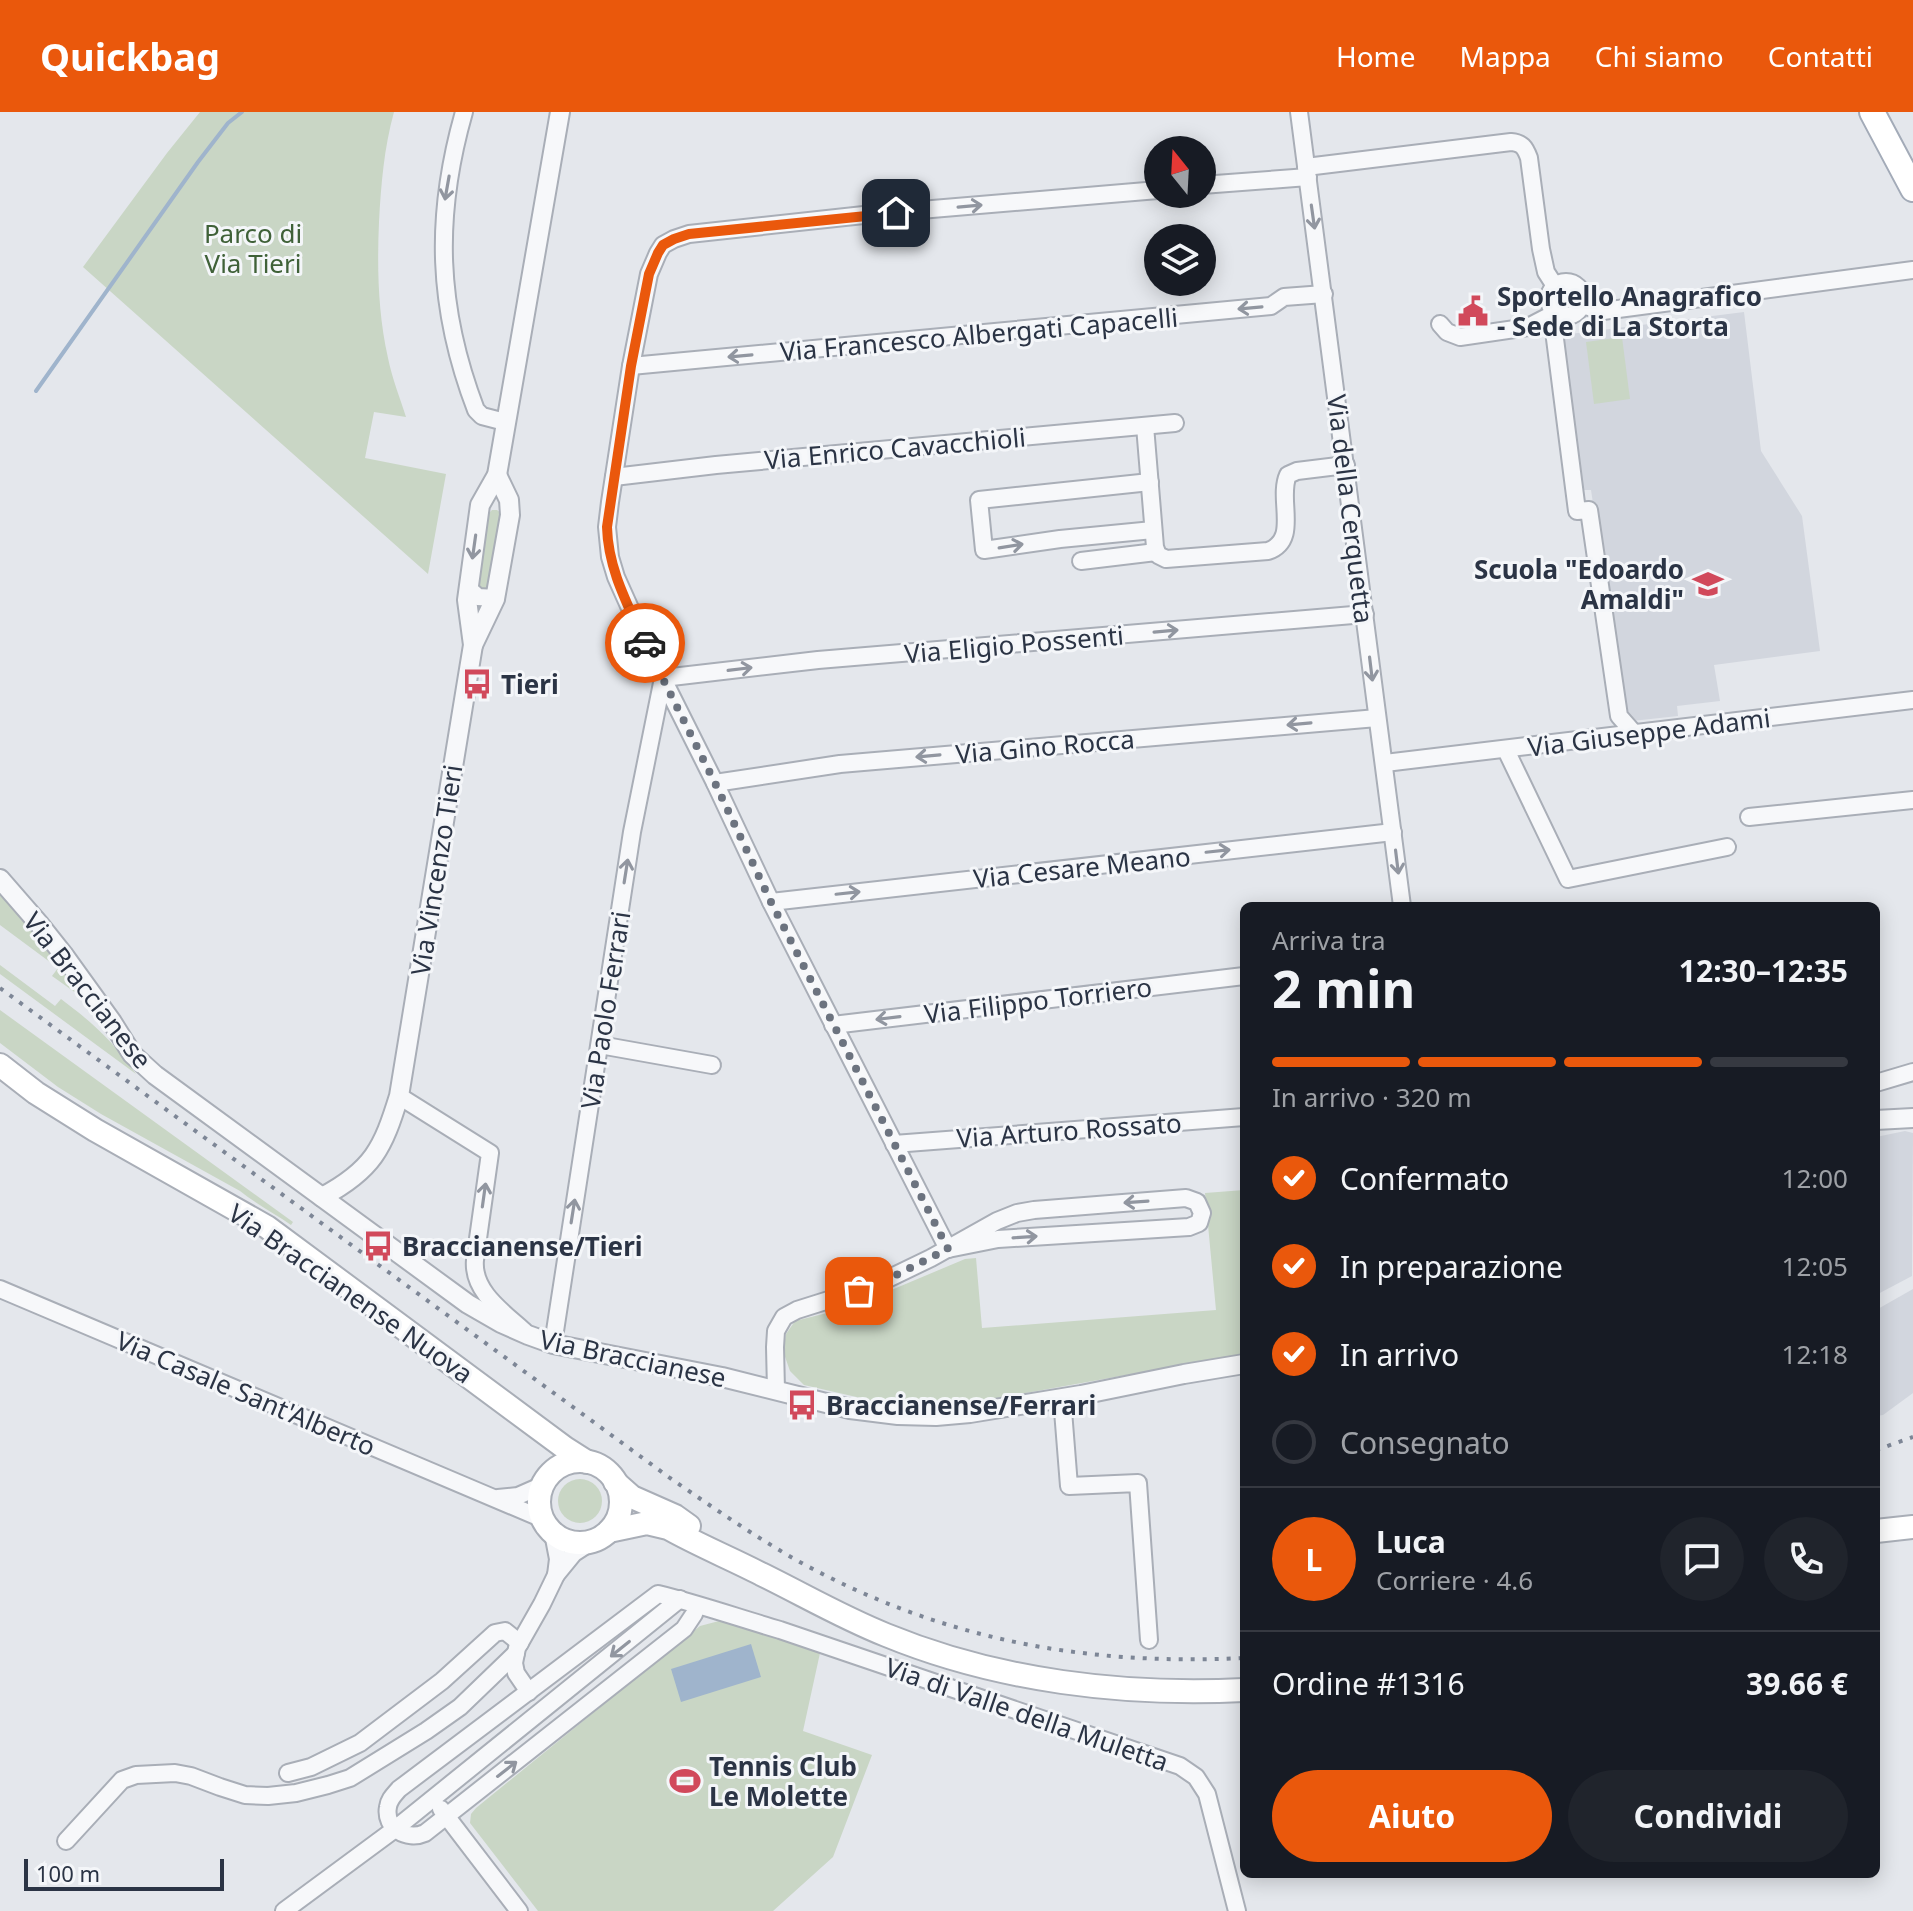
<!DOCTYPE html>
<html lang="it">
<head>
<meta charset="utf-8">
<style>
  body { margin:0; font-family:"Noto Sans",sans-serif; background:#20242c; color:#f1f3f6; height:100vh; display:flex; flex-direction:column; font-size:30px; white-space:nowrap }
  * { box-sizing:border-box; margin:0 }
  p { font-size:26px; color:#9ea1a6 }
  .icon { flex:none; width:44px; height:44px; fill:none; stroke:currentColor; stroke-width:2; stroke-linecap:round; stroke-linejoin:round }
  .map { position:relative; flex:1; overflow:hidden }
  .drawer { position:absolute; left:1240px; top:790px; width:640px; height:976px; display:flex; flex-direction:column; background:#171b24; border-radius:12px; box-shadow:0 4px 20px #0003 }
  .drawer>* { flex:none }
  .needle { width:52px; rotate:342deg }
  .fabs { position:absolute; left:1144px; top:24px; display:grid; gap:16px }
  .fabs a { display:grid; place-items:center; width:72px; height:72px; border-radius:50%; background:#171b24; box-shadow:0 4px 20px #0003; font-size:40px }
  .scale { position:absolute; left:24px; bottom:20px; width:200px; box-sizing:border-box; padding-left:8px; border:4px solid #2b3445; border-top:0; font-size:22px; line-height:28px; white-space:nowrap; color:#2b3445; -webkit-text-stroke:6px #f4f6f9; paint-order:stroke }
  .pin { position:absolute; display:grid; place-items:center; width:68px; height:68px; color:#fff; margin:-34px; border-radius:16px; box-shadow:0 4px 12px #0006 }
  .courier { position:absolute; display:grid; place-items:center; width:80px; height:80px; margin:-40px; border:6px solid #ea580c; border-radius:50%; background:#fff; color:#222; box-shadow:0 2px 10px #0007 }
  .summary em { font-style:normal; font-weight:700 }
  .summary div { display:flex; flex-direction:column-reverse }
  .summary { display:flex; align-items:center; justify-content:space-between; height:136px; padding:0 32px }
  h1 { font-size:52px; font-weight:700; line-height:60px }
  .bar { display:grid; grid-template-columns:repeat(4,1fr); gap:12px 8px; align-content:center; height:96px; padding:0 32px }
  .bar i { height:10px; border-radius:6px; background:#363941 }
  .bar .selected { background:#ea580c }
  .bar p { grid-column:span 4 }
  .line { display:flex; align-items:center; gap:20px; padding:0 32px; border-top:2px solid #363941 }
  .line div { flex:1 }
  .round { display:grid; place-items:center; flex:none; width:84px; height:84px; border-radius:42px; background:#20242c }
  ol { padding:0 32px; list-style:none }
  li { display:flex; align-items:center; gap:24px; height:88px }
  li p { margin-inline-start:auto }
  li .icon { padding:8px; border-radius:50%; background:#ea580c; color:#fff; stroke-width:4 }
  li:last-child { color:#9ea1a6 }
  li i { width:44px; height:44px; border:4px solid #363941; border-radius:50% }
  .action { display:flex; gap:16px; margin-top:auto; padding:16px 32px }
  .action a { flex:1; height:92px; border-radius:48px; background:#ea580c; color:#fff; font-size:32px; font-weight:700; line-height:92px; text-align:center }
  .action a+a { background:#20242c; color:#f1f3f6 }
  header { display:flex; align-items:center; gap:48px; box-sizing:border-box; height:112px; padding:0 40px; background:#ea580c; color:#fff }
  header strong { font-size:38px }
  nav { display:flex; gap:44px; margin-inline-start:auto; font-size:28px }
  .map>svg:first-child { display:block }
</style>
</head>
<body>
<header>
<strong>Quickbag</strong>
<nav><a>Home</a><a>Mappa</a><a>Chi siamo</a><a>Contatti</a></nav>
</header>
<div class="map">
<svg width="1913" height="1799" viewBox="0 0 1913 1799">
  <rect width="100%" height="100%" fill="#e4e7ec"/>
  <g fill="#d2d6de">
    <polygon points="1744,200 1761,339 1802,404 1820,539 1714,553 1720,589 1677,594 1678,604 1632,609 1623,591 1591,378 1583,378 1562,223"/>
    <polygon points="1905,1019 1913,1021 1912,1164 1876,1183 1876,1025"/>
    <polygon points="1913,1177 1913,1281 1883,1303 1876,1304 1876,1198"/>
  </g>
  <g fill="#c9d6c5">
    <path d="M200,0h194c-10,36 -13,73 -15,110 -2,46 -1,91 9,136 4,20 12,40 18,59l-32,-5 -9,46 81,16 -18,100 -345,-307 84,-114z"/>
    <polygon points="1622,225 1630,287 1594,292 1586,230"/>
    <polygon points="492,398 497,398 502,402 488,478 482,478 477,474 487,403"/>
    <polygon points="0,778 66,856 83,886 52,864 58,856 0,813"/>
    <path d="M0,853l55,41 6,-7c32,24 52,42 75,75l-136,-100z"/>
    <path d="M0,898l293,212 -2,3c-17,-12 -35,-21 -51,-34l-139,-77 -43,-27 -58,-44z"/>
    <polygon points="1244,1078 1244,1242 998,1286 943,1298 887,1292 804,1273 790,1259 783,1239 786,1222 795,1209 851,1195 965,1147 976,1146 982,1216 1216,1198 1205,1081"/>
    <circle cx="580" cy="1389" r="22"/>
    <polygon points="719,1509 730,1511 820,1541 803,1619 872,1643 833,1745 773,1799 538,1799 470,1711 471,1702 476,1696 700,1514"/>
  </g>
  <polygon fill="#9fb4cc" points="751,1532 761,1565 681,1590 671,1557"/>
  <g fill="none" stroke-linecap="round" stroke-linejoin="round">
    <polyline stroke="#9fb4cc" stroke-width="4" points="36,279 198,50 228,11 242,0"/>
    <g stroke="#a9aeb7" stroke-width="20">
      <g id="minor">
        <path d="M464,0c-30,105 -27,196 12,298l6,6 23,6"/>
        <polyline points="1299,0 1402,794"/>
        <path d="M1306,55l205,-25c11,1 14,5 18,16l12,91 5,23 9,14"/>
        <polyline points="1202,73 1308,65"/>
        <circle cx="1566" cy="187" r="17"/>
        <polyline points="1582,193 1603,199 1913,158"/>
        <polyline points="1560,203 1554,219 1577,399 1589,398 1619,604 1634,621"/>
        <polyline points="1440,212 1447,220 1460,225 1528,215 1555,201"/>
        <polyline points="631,254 1271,194 1284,185 1324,182"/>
        <path d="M1145,314l10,121 3,8 8,4 102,-8c32,-11 9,-52 20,-76l9,-4 49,-6"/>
        <polyline points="614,365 716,353 1175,311"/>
        <polyline points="1150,370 979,388 984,438 1060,427 1153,418"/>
        <polyline points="1081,449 1156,440"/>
        <polyline points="468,476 478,485 496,486"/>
        <polyline points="663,566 818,548 1365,502"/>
        <polyline points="1506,638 1568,767 1727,735"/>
        <polyline points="1385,651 1913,588"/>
        <polyline points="715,671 840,652 1377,606"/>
        <polyline points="1749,705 1913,688"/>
        <polyline points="771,790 1393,720"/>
        <polyline points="833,913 1244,864"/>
        <polyline points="600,933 712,953"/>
        <polyline points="1876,971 1913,960"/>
        <path d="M399,984l91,57 -15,107c-3,31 28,52 49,71"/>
        <polyline points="894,1032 1244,1005"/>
        <polyline points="948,1137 771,790 715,671 651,543 616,465 610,445 607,415 610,390 631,254 649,162 658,141 663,133 674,127 689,122 873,102 1158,78"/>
        <polyline points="0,1177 543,1407"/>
        <polyline points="553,1232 632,720 663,566"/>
        <polyline points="776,1278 775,1235 776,1219 784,1205 797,1198 873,1174 931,1146 997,1109 1017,1101 1034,1098 1186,1086 1197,1090 1202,1101 1199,1111 1189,1115 998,1127 948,1137"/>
        <polyline points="1062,1286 1069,1374 1138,1371 1149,1528"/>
        <polyline points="498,1386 518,1384 543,1373"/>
        <polyline points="553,1421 558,1447 556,1463"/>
        <path d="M697,1493l-3,9 -10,15 -259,204c-18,8 -41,-5 -37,-26 1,-8 6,-12 11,-18l259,-195c41,10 81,24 122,36l400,136 16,11 11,17 30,117"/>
        <polyline points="529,1580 516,1561 514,1551 517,1536 542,1492 556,1463 574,1441 594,1428"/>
        <polyline points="288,1661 311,1655 360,1631 442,1569 495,1521 505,1519 520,1531"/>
        <polyline points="441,1697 519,1799"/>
        <polyline points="66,1729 122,1668 136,1663 175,1661 191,1664 220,1675 245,1683 268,1684 296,1681 328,1673 350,1666 426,1619 460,1595 516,1541"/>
        <polyline points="284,1799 395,1717 680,1487"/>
      </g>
    </g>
    <g stroke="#a9aeb7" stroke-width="22">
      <g id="tertiary">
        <polyline points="473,533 495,487 510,403 509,388 497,363"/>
        <polyline points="0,767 40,813 63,842 112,910 132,942 155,963 468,1192 501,1211 528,1223 553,1232 722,1265 850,1297 898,1303 936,1304 970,1301 1081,1283 1184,1262 1244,1252"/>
        <polyline points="1876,1008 1913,1006"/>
        <path d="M322,1085c51,-27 61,-49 77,-101l74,-451 -6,-45 13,-95 17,-30 63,-363"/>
      </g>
    </g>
    <g stroke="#a9aeb7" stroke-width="26">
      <g id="secondary">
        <polyline points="0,953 36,981 95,1018 267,1115 565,1336 587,1350"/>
        <circle cx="580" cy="1390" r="41"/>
        <polyline points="615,1370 632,1385 675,1404 689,1414"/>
        <path d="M609,1419l38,-8 21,5c30,17 62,30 93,46 41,20 82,44 125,61 112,46 238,61 358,55"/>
        <polyline points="1876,1419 1913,1415"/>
      </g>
    </g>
    <g stroke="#a3abb8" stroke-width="28">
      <polyline id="primary" points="1872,0 1913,77"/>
    </g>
    <use href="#minor" stroke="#f7f8fa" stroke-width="16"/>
    <use href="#tertiary" stroke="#f7f8fa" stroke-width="18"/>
    <use href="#secondary" stroke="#fff" stroke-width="22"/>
    <use href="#primary" stroke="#fff" stroke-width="24"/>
    <g stroke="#7d8696" stroke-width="4" stroke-dasharray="4 8" stroke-linecap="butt">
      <path d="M0,876l670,490c42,29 84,58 128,83 142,78 285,105 446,97"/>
      <polyline points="1876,1338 1913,1325"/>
    </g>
  </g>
  <defs><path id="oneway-shaft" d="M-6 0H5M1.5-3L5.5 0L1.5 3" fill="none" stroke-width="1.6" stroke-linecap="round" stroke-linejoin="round" transform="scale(2)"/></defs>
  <g stroke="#9196a0">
    <use href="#oneway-shaft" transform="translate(447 76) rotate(100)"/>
    <use href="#oneway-shaft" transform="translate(970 94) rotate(-5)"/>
    <use href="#oneway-shaft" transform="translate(1313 105) rotate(82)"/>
    <use href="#oneway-shaft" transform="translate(1250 196) rotate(175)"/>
    <use href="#oneway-shaft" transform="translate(740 244) rotate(175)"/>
    <use href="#oneway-shaft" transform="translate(1011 434) rotate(-9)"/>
    <use href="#oneway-shaft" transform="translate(474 435) rotate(98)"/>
    <use href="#oneway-shaft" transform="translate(1166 519) rotate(-5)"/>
    <use href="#oneway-shaft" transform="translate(740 557) rotate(-7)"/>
    <use href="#oneway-shaft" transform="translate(1371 557) rotate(83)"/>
    <use href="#oneway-shaft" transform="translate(1299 612) rotate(175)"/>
    <use href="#oneway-shaft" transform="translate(928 644) rotate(175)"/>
    <use href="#oneway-shaft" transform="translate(1218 739) rotate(-6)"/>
    <use href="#oneway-shaft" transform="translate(1397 750) rotate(83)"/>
    <use href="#oneway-shaft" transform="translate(626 759) rotate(-81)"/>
    <use href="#oneway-shaft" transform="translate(848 781) rotate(-6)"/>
    <use href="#oneway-shaft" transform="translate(888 906) rotate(173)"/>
    <use href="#oneway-shaft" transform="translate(484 1083) rotate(-82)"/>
    <use href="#oneway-shaft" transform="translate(1136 1090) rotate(176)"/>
    <use href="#oneway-shaft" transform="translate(573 1099) rotate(-81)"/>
    <use href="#oneway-shaft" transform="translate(1025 1125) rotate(-4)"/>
    <use href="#oneway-shaft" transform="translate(620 1537) rotate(141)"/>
    <use href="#oneway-shaft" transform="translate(507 1657) rotate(-38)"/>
  </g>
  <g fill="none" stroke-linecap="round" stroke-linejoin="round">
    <polyline stroke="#6c737f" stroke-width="8" stroke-dasharray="0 14.4" points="645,531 715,671 771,790 948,1137 892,1165 859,1179"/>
    <path stroke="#ea580c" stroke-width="10" d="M645,531c-17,-38 -37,-74 -38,-116l24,-161 18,-92 9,-21 5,-8 11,-6 15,-5 207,-21"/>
  </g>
  <defs>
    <g id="civic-bare" transform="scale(2.4)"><path d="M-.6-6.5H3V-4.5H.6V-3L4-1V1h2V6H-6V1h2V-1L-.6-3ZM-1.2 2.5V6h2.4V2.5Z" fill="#d1495b" stroke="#f4f6f9" stroke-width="2.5" paint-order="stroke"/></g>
    <g id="school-bare" transform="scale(2.4)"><path d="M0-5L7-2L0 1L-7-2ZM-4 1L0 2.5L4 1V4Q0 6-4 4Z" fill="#d1495b" stroke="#f4f6f9" stroke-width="2.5" paint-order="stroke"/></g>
    <g id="bus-bare" transform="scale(2.4)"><path d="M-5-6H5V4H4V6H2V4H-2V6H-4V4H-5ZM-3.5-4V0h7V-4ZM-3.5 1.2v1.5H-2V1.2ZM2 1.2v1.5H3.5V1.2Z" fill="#d1495b" stroke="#f4f6f9" stroke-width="2.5" paint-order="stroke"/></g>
    <g id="stadium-bare" transform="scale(2.4)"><path d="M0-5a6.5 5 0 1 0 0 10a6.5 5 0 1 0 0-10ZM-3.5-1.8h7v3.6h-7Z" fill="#d1495b" stroke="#f4f6f9" stroke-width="2.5" paint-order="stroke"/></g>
  </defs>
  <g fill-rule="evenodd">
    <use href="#civic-bare" x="1473" y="199"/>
    <use href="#school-bare" x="1708" y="472"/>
    <use href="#bus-bare" x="477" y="572"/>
    <use href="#bus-bare" x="378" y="1134"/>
    <use href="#bus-bare" x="802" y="1293"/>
    <use href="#stadium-bare" x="685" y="1669"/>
  </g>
  <g text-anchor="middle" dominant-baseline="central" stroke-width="6" stroke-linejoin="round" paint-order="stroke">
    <g font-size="26" fill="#3f6138" stroke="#f4f6f9">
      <text x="253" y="121">Parco di<tspan x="253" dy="30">Via Tieri</tspan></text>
    </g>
    <g font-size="26" font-weight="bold" fill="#2b3445" stroke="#f4f6f9" text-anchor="start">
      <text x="1497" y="184">Sportello Anagrafico<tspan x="1497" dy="30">- Sede di La Storta</tspan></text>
      <text x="1684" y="457" text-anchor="end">Scuola "Edoardo<tspan x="1684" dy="30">Amaldi"</tspan></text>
      <text x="501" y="572">Tieri</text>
      <text x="402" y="1134">Braccianense/Tieri</text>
      <text x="826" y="1293">Braccianense/Ferrari</text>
      <text x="709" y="1654">Tennis Club<tspan x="709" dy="30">Le Molette</tspan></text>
    </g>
    <g font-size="26" fill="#2b3445" stroke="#f4f6f9">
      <text transform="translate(979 222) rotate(-5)">Via Francesco Albergati Capacelli</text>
      <text transform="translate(895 336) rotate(-5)">Via Enrico Cavacchioli</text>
      <text transform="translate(1351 397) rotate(83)">Via della Cerquetta</text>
      <text transform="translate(1014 532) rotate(-5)">Via Eligio Possenti</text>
      <text transform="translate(1649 620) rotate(-7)">Via Giuseppe Adami</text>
      <text transform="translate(1045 634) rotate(-5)">Via Gino Rocca</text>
      <text transform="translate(1082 755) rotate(-6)">Via Cesare Meano</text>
      <text transform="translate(436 758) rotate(-81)">Via Vincenzo Tieri</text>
      <text transform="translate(88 878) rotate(52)">Via Braccianese</text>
      <text transform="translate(1038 888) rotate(-7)">Via Filippo Torriero</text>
      <text transform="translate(605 898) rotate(-81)">Via Paolo Ferrari</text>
      <text transform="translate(1069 1018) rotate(-4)">Via Arturo Rossato</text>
      <text transform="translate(351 1181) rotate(35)">Via Braccianense Nuova</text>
      <text transform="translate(633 1246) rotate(12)">Via Braccianese</text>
      <text transform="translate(246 1281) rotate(23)">Via Casale Sant'Alberto</text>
      <text transform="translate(1027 1602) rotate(19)">Via di Valle della Muletta</text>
    </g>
  </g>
</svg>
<div class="fabs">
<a><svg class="needle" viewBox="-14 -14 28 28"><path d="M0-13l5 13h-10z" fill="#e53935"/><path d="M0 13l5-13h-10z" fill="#9ea1a6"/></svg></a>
<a><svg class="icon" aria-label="layers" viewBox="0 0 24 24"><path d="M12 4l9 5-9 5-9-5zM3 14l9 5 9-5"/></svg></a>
</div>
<div class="scale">100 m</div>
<div class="pin" style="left:859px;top:1179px;background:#ea580c"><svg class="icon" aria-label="bag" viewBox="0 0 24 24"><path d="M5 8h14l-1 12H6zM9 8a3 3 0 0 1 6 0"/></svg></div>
<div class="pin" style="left:896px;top:101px;background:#1f2937"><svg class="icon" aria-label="home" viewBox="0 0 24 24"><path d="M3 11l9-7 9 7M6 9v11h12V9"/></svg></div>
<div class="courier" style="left:645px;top:531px"><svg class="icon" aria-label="car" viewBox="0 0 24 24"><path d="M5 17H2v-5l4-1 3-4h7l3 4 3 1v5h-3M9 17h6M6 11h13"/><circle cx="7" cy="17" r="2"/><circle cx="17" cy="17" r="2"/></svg></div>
<section class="drawer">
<div class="summary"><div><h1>2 min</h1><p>Arriva tra</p></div><em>12:30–12:35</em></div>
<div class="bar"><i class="selected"></i><i class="selected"></i><i class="selected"></i><i></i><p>In arrivo · 320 m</p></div>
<ol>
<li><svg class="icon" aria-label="check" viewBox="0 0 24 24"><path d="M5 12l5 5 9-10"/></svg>Confermato<p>12:00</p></li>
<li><svg class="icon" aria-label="check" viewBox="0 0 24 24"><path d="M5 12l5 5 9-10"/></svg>In preparazione<p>12:05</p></li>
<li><svg class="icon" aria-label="check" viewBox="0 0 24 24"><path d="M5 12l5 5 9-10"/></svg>In arrivo<p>12:18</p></li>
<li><i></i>Consegnato</li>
</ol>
<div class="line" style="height:144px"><b class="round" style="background:#ea580c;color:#fff">L</b><div><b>Luca</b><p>Corriere · 4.6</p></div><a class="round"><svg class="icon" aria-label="chat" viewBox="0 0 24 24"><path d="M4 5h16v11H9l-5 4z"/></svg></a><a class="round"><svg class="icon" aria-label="phone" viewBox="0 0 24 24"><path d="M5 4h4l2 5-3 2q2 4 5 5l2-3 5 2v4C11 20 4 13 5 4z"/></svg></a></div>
<div class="line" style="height:104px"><div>Ordine #1316</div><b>39.66 €</b></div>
<div class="action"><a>Aiuto</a><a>Condividi</a></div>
</section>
</div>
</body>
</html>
